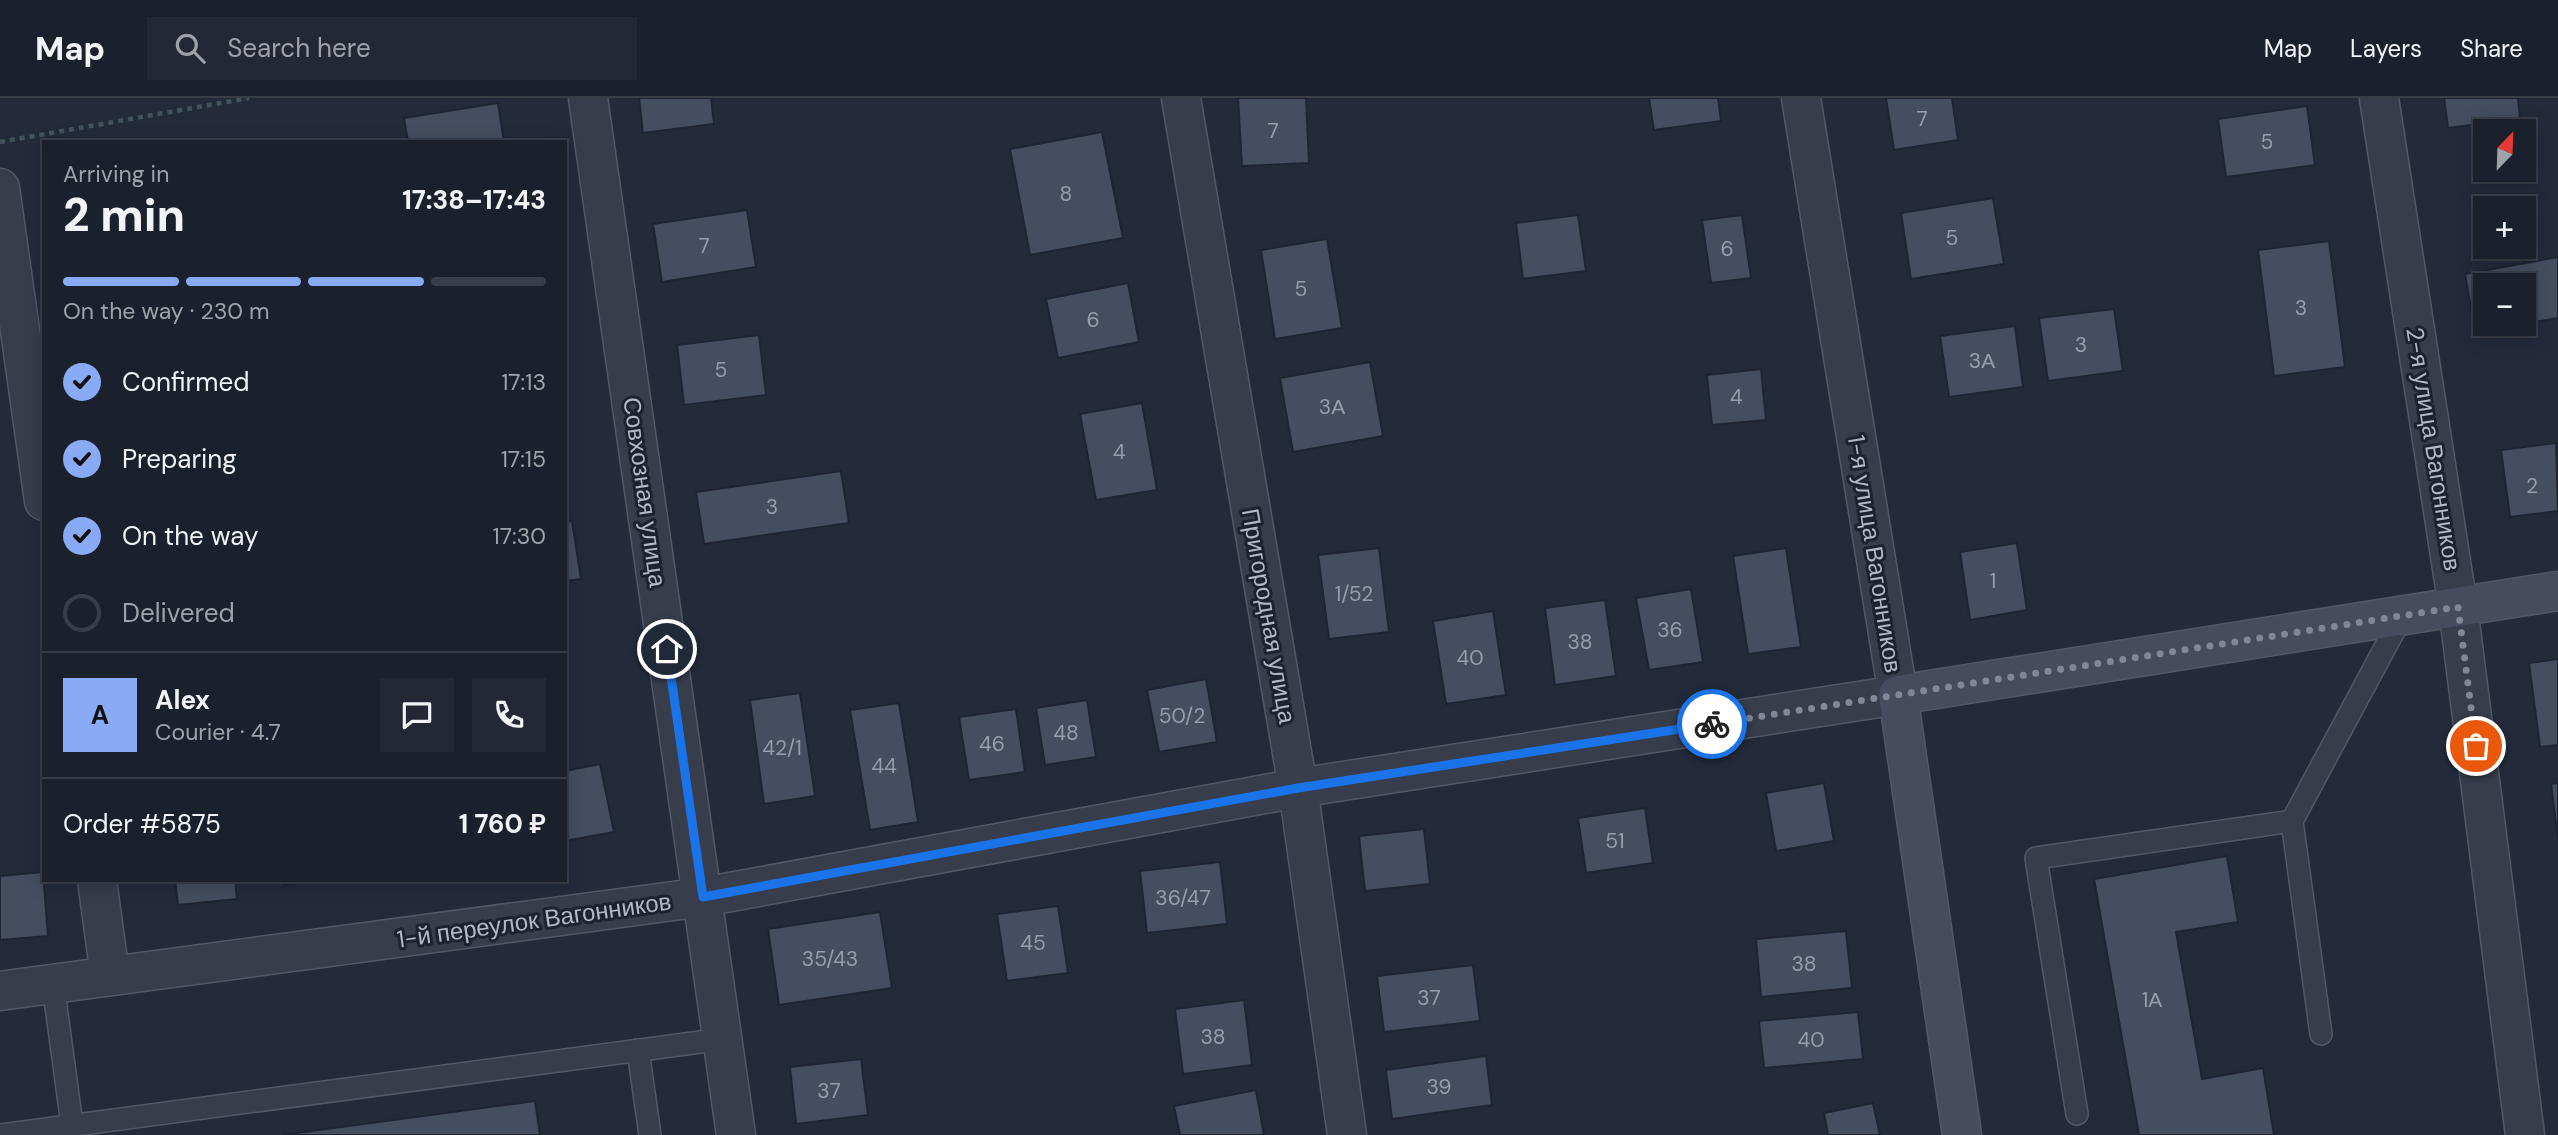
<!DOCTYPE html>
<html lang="en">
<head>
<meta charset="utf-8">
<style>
  body { margin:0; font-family:"DM Sans",sans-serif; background:#232834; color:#f1f3f6; height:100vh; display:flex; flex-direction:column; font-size:26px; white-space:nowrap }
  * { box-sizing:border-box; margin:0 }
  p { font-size:23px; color:#9fa3a9 }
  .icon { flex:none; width:38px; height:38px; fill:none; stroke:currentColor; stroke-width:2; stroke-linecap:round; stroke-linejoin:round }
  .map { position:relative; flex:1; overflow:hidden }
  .sheet { position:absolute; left:42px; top:42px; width:525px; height:742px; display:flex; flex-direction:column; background:#1a202c; border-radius:0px; box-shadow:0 4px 18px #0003,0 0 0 2px #383e48 }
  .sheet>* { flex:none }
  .needle { width:46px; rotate:23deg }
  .fabs { position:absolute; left:2473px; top:21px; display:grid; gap:14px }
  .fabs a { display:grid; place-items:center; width:63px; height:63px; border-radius:0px; background:#1a202c; box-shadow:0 4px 18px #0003,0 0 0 2px #383e48; font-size:35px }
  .pin { position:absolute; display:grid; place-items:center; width:60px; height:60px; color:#fff; margin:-30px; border:4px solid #fff; border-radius:50%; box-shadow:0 2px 7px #0007 }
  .courier { position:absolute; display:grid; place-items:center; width:70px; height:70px; margin:-35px; border:5px solid #1a73e8; border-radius:50%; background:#fff; color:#222; box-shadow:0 2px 9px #0007 }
  .headline em { font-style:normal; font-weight:800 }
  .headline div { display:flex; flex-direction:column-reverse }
  .headline { display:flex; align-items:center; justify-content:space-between; height:119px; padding:0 21px }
  h1 { font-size:46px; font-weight:800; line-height:52px }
  .bar { display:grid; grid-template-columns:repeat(4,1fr); gap:10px 7px; align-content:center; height:84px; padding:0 21px }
  .bar i { height:9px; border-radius:5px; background:#383e48 }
  .bar .active { background:#89aaf5 }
  .bar p { grid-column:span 4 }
  .line { display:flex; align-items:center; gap:18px; padding:0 21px; border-top:2px solid #383e48 }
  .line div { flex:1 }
  .round { display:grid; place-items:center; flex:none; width:74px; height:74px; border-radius:0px; background:#232834 }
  ol { padding:0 21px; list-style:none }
  li { display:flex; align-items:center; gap:21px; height:77px }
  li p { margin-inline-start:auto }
  li .icon { padding:7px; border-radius:50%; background:#89aaf5; color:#111; stroke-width:4 }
  li:last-child { color:#9fa3a9 }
  li i { width:38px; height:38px; border:4px solid #383e48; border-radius:50% }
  header { display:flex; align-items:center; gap:42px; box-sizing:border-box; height:98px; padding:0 35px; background:#1a202c; border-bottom:2px solid #383e48 }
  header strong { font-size:33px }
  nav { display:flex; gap:38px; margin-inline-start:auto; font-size:24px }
  .search { width:490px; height:63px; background:#232834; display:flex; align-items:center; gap:18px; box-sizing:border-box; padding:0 24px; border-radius:0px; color:#9fa3a9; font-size:26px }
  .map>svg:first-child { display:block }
</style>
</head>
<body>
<header>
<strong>Map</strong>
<div class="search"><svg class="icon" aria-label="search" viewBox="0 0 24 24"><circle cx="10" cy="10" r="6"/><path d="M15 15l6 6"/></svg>Search here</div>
<nav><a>Map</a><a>Layers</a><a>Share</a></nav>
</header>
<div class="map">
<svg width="2558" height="1037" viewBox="0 0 2558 1037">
  <rect width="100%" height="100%" fill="#232b3b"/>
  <g fill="#444e60" stroke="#1e2432" stroke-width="2">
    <polygon points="639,0 711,0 714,26 643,35"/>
    <polygon points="1238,0 1306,0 1309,65 1242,68"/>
    <polygon points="1649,0 1718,0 1721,23 1654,32"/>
    <polygon points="1886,0 1952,0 1958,42 1894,52"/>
    <polygon points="2444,0 2518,0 2520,21 2448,30"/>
    <polygon points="498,5 504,44 408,44 404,20"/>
    <polygon points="2307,8 2315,67 2226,79 2218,21"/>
    <polygon points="1102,34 1123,140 1030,157 1010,51"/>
    <polygon points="1993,100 2004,166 1911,181 1901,115"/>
    <polygon points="747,112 756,169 662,184 653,126"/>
    <polygon points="1578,117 1586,173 1523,181 1516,125"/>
    <polygon points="1742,117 1751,180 1711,185 1702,122"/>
    <polygon points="1327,141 1342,230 1275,241 1261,152"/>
    <polygon points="2329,143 2345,269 2274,278 2258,152"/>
    <polygon points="2558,159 2558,220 2524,226 2524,187 2485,187 2485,226 2523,226 2475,234 2465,176"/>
    <polygon points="1128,185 1139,244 1058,260 1046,201"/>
    <polygon points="2114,211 2123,273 2048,283 2039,220"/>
    <polygon points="2015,228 2023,289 1949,299 1940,238"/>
    <polygon points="759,237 766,297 684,307 677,247"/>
    <polygon points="1370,264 1383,338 1293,354 1280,280"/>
    <polygon points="1761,271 1766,322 1712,327 1707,277"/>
    <polygon points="1142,305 1157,392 1096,402 1080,316"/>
    <polygon points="2556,345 2558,413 2510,419 2501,352"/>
    <polygon points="841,373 849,425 704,446 696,394"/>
    <polygon points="572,423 581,481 565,483 565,424"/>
    <polygon points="2017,445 2027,512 1970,522 1960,454"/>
    <polygon points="1379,450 1389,534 1329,541 1318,457"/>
    <polygon points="1786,450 1801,549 1748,556 1733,458"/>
    <polygon points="1691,491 1703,564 1649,572 1636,500"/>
    <polygon points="1605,502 1616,578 1555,587 1545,510"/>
    <polygon points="1493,513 1506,597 1446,606 1433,523"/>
    <polygon points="2558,561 2558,647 2540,649 2529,565"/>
    <polygon points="1206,581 1217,644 1159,654 1147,592"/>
    <polygon points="800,595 815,698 764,706 750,602"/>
    <polygon points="1087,602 1096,659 1045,667 1036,610"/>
    <polygon points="899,605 918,724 870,732 850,612"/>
    <polygon points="1016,611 1025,674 969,682 959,619"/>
    <polygon points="600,666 614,734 565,743 565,673"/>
    <polygon points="1824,685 1834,743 1776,753 1766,695"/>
    <polygon points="2558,685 2558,741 2551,686"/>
    <polygon points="1645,710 1653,765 1586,775 1578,720"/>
    <polygon points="1424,731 1430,786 1365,793 1359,738"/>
    <polygon points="2227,758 2238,824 2176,834 2202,981 2263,970 2274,1037 2139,1037 2094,781"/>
    <polygon points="1220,764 1227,826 1147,835 1140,773"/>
    <polygon points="43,774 48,838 0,842 0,778"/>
    <polygon points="175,782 235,782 237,801 178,807"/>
    <polygon points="284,782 323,782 284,787"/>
    <polygon points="1058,808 1068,875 1007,883 997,816"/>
    <polygon points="880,814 892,890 779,907 768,831"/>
    <polygon points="1846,833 1852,890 1761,899 1756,841"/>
    <polygon points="1473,867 1480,923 1384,934 1377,878"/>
    <polygon points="1244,902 1252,967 1183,976 1175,911"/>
    <polygon points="1858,914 1863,961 1764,970 1759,923"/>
    <polygon points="1486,958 1492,1007 1392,1021 1386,972"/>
    <polygon points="861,961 868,1017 796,1026 790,969"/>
    <polygon points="1256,992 1264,1037 1180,1037 1174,1008"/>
    <polygon points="535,1003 540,1037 282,1037"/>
    <polygon points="1873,1005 1880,1037 1828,1037 1824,1015"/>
  </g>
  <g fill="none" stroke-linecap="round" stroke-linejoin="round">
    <g stroke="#525866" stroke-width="24">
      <g id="service">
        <polyline points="53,886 72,1027"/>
        <polyline points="2321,936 2292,723 2402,518"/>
        <polyline points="638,952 650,1037"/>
        <polyline points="2077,1016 2036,760 2292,723"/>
        <polyline points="0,1037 723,941"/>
      </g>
    </g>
    <g stroke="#525866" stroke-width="41">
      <g id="minor">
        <polyline points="588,0 736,1037"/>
        <polyline points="1181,0 1298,690 1347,1037"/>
        <polyline points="2379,0 2458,509 2525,1037"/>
        <polyline points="0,90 44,403"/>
        <polyline points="97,782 110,878"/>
        <polyline points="0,893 703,799 1298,690 1898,597"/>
      </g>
    </g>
    <g stroke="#525866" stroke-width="41">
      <polyline id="tertiary" points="1801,0 1898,597"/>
    </g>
    <g stroke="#525866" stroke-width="41">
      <polyline id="secondary" points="1962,1037 1898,597 2558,493"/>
    </g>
    <polyline stroke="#435459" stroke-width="4.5" stroke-dasharray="5 5" stroke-linecap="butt" points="0,44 249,0"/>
    <use href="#service" stroke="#373d4b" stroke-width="21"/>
    <use href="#minor" stroke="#373d4b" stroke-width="38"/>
    <use href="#tertiary" stroke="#373d4b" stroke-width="38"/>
    <use href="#secondary" stroke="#454c5e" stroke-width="38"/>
  </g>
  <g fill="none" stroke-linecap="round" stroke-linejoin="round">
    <polyline stroke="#808796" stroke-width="7" stroke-dasharray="0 12.6" points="1712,626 2458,509 2476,648"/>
    <polyline stroke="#1a73e8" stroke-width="9" points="667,551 703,799 1298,690 1712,626"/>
  </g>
  <g text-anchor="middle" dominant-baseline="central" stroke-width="6" stroke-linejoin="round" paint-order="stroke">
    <g font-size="21" fill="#969ead">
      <text x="1922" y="21">7</text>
      <text x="1273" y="33">7</text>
      <text x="2267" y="44">5</text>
      <text x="1066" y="96">8</text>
      <text x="1952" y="140">5</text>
      <text x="704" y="148">7</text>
      <text x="1727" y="151">6</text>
      <text x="1301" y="191">5</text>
      <text x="2301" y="210">3</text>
      <text x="1093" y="222">6</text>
      <text x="2081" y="247">3</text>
      <text x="1982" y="263">3А</text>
      <text x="721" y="272">5</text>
      <text x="1736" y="299">4</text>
      <text x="1332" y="309">3А</text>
      <text x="1119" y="354">4</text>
      <text x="2532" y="388">2</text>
      <text x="772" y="409">3</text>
      <text x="1993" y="483">1</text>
      <text x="1354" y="496">1/52</text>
      <text x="1670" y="532">36</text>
      <text x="1580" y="544">38</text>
      <text x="1470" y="560">40</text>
      <text x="1182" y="618">50/2</text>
      <text x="1066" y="635">48</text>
      <text x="992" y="646">46</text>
      <text x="782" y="650">42/1</text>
      <text x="884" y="668">44</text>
      <text x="1615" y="743">51</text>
      <text x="1183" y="800">36/47</text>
      <text x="1033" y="845">45</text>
      <text x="830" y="861">35/43</text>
      <text x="1804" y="866">38</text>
      <text x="1429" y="900">37</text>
      <text x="2152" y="902">1А</text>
      <text x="1213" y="939">38</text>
      <text x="1811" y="942">40</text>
      <text x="1439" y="989">39</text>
      <text x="829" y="993">37</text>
    </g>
    <g font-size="24" fill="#b2b8c7" stroke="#1c2330">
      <text transform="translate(2434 351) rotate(81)">2-я улица Вагонников</text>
      <text transform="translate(645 394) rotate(82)">Совхозная улица</text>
      <text transform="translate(1875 456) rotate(81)">1-я улица Вагонников</text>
      <text transform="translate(1269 518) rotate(80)">Пригородная улица</text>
      <text transform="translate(534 822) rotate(-8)">1-й переулок Вагонников</text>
    </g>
  </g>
</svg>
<div class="fabs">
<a><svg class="needle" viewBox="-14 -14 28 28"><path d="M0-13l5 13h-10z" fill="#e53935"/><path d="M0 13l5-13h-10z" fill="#9fa3a9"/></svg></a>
<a>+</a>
<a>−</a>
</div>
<div class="pin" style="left:2476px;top:648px;background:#ea580c"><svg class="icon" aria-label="bag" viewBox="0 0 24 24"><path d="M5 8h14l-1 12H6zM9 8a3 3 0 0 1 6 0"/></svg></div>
<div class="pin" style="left:667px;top:551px;background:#1f2937"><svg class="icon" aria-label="home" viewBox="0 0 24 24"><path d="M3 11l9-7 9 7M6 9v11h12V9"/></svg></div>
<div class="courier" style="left:1712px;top:626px"><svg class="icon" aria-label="bike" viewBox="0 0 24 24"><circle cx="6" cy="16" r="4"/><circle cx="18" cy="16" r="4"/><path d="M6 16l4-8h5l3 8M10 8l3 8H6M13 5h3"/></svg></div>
<section class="sheet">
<div class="headline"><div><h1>2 min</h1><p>Arriving in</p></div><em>17:38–17:43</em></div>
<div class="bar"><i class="active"></i><i class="active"></i><i class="active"></i><i></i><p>On the way · 230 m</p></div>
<ol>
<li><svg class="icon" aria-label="check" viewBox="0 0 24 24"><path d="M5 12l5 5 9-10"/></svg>Confirmed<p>17:13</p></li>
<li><svg class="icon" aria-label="check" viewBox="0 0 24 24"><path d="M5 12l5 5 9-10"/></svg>Preparing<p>17:15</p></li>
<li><svg class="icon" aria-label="check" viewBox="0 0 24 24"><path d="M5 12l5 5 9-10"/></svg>On the way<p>17:30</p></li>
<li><i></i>Delivered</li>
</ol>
<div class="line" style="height:126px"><b class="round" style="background:#89aaf5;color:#111">A</b><div><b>Alex</b><p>Courier · 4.7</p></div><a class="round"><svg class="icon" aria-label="chat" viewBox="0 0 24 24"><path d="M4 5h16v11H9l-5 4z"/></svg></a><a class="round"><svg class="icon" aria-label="phone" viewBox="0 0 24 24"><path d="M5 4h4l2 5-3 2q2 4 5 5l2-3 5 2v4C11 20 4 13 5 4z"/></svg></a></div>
<div class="line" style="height:91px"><div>Order #5875</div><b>1 760 ₽</b></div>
</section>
</div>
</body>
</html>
